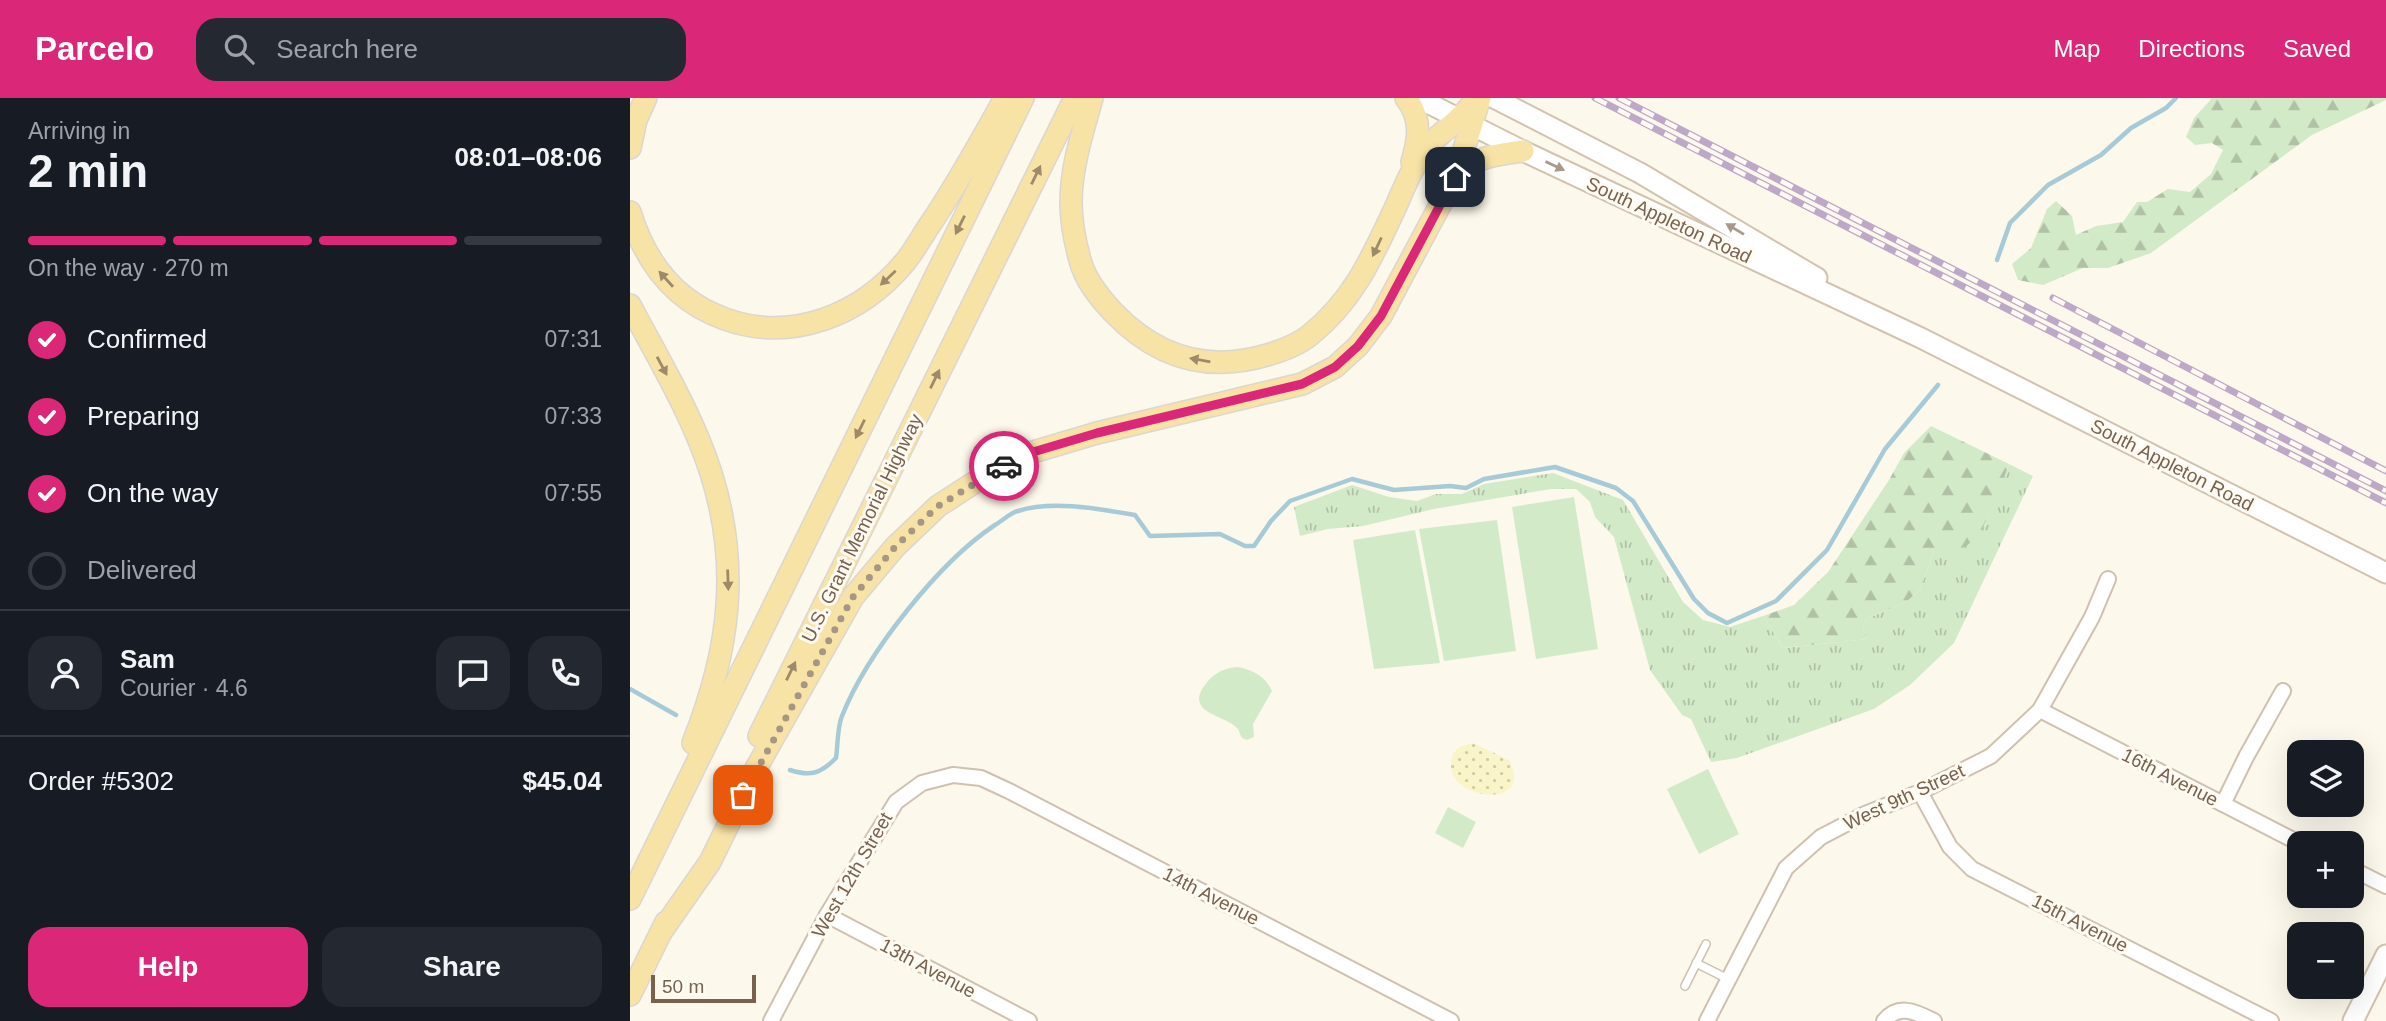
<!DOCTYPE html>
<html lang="en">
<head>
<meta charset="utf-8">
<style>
  body { margin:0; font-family:Arial,sans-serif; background:#242831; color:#f1f3f6; height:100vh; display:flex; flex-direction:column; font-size:26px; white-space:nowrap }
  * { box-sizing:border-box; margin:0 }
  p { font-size:23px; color:#9ea1a6 }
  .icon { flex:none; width:38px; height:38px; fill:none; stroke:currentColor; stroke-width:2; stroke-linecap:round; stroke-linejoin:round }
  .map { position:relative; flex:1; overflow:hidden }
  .panel { display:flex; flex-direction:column; background:#171b24; width:630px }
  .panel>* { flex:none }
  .fabs { position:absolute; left:1657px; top:642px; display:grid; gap:14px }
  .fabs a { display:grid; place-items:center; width:77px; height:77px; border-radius:14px; background:#171b24; box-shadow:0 7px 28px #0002; font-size:35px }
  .scale { position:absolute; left:21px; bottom:18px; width:105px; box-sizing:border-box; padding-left:7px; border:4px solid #78624e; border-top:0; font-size:19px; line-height:24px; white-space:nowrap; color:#78624e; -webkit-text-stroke:5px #fffbf2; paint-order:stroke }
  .pin { position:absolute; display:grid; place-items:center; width:60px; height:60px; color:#fff; margin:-30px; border-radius:14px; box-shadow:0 4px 10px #0006 }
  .courier { position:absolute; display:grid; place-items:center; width:70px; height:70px; margin:-35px; border:5px solid #db2777; border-radius:50%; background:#fff; color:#222; box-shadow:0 2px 9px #0007 }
  .headline em { font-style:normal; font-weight:700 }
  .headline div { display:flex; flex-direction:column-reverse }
  .headline { display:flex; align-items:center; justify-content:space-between; height:119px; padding:0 28px }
  h1 { font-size:46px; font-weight:700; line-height:52px }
  .bar { display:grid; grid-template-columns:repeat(4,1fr); gap:10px 7px; align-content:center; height:84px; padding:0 28px }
  .bar i { height:9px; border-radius:5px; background:#363941 }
  .bar .current { background:#db2777 }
  .bar p { grid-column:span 4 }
  .line { display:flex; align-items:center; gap:18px; padding:0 28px; border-top:2px solid #363941 }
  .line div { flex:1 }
  .round { display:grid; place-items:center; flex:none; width:74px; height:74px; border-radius:21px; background:#242831 }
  ol { padding:0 28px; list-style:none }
  li { display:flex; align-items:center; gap:21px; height:77px }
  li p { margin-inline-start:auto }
  li .icon { padding:7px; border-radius:50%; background:#db2777; color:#fff; stroke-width:4 }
  li:last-child { color:#9ea1a6 }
  li i { width:38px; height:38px; border:4px solid #363941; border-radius:50% }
  .cta { display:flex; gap:14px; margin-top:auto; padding:14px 28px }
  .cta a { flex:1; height:80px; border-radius:21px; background:#db2777; color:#fff; font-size:28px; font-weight:700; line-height:80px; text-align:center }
  .cta a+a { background:#242831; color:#f1f3f6 }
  header { display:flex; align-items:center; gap:42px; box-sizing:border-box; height:98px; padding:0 35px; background:#db2777; color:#fff }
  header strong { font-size:33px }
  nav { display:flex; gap:38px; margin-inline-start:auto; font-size:24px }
  .search { width:490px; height:63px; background:#242831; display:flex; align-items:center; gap:18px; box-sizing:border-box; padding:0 24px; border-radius:21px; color:#9ea1a6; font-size:26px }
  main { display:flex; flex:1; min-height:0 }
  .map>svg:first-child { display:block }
</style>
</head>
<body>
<header>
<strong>Parcelo</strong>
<div class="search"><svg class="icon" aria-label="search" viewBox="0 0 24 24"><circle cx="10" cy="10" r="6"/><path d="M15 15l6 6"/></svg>Search here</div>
<nav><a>Map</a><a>Directions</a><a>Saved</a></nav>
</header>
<main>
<section class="panel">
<div class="headline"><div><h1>2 min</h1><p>Arriving in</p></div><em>08:01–08:06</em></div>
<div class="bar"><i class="current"></i><i class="current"></i><i class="current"></i><i></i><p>On the way · 270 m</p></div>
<ol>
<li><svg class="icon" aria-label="check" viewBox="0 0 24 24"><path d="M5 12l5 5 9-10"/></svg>Confirmed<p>07:31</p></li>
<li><svg class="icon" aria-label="check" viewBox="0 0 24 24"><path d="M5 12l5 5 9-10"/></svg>Preparing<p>07:33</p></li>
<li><svg class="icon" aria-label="check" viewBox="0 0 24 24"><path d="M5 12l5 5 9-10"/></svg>On the way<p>07:55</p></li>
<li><i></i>Delivered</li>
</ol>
<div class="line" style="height:126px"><a class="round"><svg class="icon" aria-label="person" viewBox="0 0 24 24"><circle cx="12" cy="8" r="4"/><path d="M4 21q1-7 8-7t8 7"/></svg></a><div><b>Sam</b><p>Courier · 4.6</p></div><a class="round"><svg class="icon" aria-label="chat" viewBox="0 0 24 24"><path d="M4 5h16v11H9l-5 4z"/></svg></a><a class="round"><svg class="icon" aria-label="phone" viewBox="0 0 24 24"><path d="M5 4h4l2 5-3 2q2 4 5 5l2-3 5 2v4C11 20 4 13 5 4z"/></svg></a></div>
<div class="line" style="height:91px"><div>Order #5302</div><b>$45.04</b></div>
<div class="cta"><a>Help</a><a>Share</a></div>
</section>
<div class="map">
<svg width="1756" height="923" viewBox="0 0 1756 923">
  <defs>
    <pattern id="grass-tufts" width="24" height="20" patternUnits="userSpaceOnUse" patternTransform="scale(1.75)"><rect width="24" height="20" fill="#d3eac9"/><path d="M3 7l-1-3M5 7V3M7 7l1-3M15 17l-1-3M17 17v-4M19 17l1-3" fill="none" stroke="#b0c1a5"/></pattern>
    <pattern id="forest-firs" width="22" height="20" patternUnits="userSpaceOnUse" patternTransform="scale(1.75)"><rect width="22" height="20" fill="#d3eac9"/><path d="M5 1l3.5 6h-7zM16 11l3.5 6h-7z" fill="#b0c1a5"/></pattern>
    <pattern id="sand-dots" width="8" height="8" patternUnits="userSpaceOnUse" patternTransform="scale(1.75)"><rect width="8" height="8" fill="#faf5c8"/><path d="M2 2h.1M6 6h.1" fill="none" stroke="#cfcaa5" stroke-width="1.8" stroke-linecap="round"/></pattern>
  </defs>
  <rect width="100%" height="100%" fill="#fcf8eb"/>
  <polygon fill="url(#grass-tufts)" points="1379,366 1403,378 1324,545 1280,587 1244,611 1107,660 1081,664 1061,621 1052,617 1020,572 984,439 965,419 960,404 946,391 921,391 804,411 733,428 698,431 670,438 664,409 722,387 759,399 787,403 806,396 832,396 854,386 923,375 993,402 1053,504 1073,522 1100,529 1133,518 1153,550 1238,541 1233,532 1236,521 1276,504 1290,492 1304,453 1313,453 1355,427"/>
  <g fill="url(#forest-firs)">
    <polygon points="1582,0 1756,0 1756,2 1682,37 1521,155 1478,170 1453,170 1413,187 1388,182 1382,166 1401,150 1417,111 1426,103 1442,118 1446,137 1466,128 1493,124 1507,104 1517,104 1538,91 1560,94 1581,76 1593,52 1582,45 1565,47 1556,39 1564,20"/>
    <path d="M1301,328l78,38c-10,26 -23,78 -53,87 -6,2 -15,0 -22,0l-14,39 -14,12 -40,17 -3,11 5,9 -85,9 -20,-32 31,-11 34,-33 61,-92 15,-27z"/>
  </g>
  <path fill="url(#sand-dots)" d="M843,645l36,17c28,53 -70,39 -57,-2 3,-11 11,-13 21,-15z"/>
  <g fill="#d3eac9">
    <polygon points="944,399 968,551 906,561 882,409"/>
    <polygon points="867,422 886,553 814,563 789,431"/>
    <polygon points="785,432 810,565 744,571 723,442"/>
    <path d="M608,569c15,3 27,9 34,24l-19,33 1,13 -7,3 -5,-2c-2,-3 -2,-7 -5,-10 -11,-13 -57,-15 -29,-47 8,-9 17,-13 30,-14z"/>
    <polygon points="1078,671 1109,736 1069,756 1037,691"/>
    <polygon points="818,709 846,724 833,750 805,735"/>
  </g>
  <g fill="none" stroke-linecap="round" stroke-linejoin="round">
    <g stroke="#a6cad8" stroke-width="4.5">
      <polyline points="1367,162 1380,125 1418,87 1471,57 1501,30 1536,10 1546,0"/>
      <polyline points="0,591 46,617"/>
      <path d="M160,672c21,7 31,3 46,-12 2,-13 1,-30 6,-42 25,-63 97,-154 153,-191 7,-4 15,-12 23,-14 35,-11 81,-2 117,4l15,21 70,-2 25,12h9l17,-25 19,-20 62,-22 42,11 56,-4 16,2 18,-9 71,-12 61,21 17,13 61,98 14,14 19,10 49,-22 51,-51 58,-101 53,-64"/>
    </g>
    <g stroke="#cfc1b0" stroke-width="10">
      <g id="lane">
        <polyline points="1066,865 1098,881"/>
        <polyline points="1055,888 1076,846"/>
      </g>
    </g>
    <g stroke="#cfc1b0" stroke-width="18">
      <g id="street">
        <polyline points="1410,612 1671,746"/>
        <polyline points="1290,694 1320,749 1342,771 1641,923"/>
        <polyline points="1593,706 1616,659 1653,593"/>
        <polyline points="1722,771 1756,788"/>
        <polyline points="197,817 399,923"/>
        <polyline points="141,923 197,817 266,704 292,685 323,677 351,680 379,693 821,923"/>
        <polyline points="1077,923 1156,770 1191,739 1235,716 1290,694 1361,658 1410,612 1462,519 1478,481"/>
        <path d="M1254,923c15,-18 32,-9 50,0"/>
      </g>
    </g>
    <g stroke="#d2c2ae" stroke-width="23">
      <g id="secondary">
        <polyline points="788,0 893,53 1291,240 1756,475"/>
        <polyline points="864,0 1010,75 1187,180"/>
        <polyline points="1723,923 1756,857"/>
      </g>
    </g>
    <g stroke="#dcd6d1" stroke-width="24">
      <g id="primary">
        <path d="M462,0c-9,33 -21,69 -21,104 0,18 4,40 9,58 5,20 19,37 33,52 43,45 94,61 154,43 14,-4 32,-11 43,-20 45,-36 63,-80 87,-131 8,-19 17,-40 30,-56 8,-11 21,-19 31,-29 7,-6 12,-13 18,-19"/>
        <path d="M776,0c16,21 13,41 6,64"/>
        <polyline points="0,50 6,22 16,0"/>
        <path d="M825,79c21,-21 40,-22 68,-26"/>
        <path d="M0,114c15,50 45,89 95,107 67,24 136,-4 180,-57 9,-11 16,-24 24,-36 28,-41 52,-85 76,-128"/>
        <path d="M0,207c29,55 62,109 81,168 30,95 18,179 -18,270"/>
        <polyline points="129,638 445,0"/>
        <polyline points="0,801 393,0"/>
        <polyline points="31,834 80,764 124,674 223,499 265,449 308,408 356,377 403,354 467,335 672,286 705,269 728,248 751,218 825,79 850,0"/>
        <polyline points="0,897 36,824"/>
      </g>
    </g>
    <use href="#lane" stroke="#fff" stroke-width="7"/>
    <use href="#street" stroke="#fff" stroke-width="14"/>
    <use href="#secondary" stroke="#fff" stroke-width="19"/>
    <use href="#primary" stroke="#f8e3a7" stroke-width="21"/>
    <g stroke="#bda8c7" stroke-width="7">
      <g id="rail">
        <polyline points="965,0 1756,405"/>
        <polyline points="989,0 1756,393"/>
        <polyline points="1423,200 1756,373"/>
      </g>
    </g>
    <use href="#rail" stroke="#fffbf2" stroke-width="4.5" stroke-dasharray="13" stroke-linecap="butt"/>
  </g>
  <defs><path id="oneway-solid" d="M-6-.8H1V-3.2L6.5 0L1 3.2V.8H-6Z" transform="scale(1.75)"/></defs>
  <g fill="#a7998c">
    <use href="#oneway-solid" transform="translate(925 68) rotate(25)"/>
    <use href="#oneway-solid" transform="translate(1105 131) rotate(-149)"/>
  </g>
  <g fill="#9e8969">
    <use href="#oneway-solid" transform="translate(406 77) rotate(-64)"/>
    <use href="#oneway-solid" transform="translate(330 127) rotate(116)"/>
    <use href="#oneway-solid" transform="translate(747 149) rotate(115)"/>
    <use href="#oneway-solid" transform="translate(258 180) rotate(137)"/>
    <use href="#oneway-solid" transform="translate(36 181) rotate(-132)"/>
    <use href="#oneway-solid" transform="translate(570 262) rotate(-170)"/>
    <use href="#oneway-solid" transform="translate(32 268) rotate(62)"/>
    <use href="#oneway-solid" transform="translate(305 281) rotate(-64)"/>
    <use href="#oneway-solid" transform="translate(230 331) rotate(116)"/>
    <use href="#oneway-solid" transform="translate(98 482) rotate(88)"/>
    <use href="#oneway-solid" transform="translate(161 573) rotate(-64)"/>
  </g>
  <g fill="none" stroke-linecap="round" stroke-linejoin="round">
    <polyline stroke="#a69685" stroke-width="7" stroke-dasharray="0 12.6" points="113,697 223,499 265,449 308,408 374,368"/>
    <polyline stroke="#db2777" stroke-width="9" points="374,368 403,354 467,335 672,286 705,269 728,248 751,218 825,79"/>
  </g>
  <g text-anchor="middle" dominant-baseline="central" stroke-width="6" stroke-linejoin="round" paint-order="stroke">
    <g font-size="19" fill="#78624e" stroke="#fffbf2">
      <text transform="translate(1039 122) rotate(25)">South Appleton Road</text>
      <text transform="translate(1542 367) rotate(27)">South Appleton Road</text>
      <text transform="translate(232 430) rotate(-64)">U.S. Grant Memorial Highway</text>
      <text transform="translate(1540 679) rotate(27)">16th Avenue</text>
      <text transform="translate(1274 699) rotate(-25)">West 9th Street</text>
      <text transform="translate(222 777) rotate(-60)">West 12th Street</text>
      <text transform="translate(581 798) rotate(27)">14th Avenue</text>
      <text transform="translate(1450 825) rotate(27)">15th Avenue</text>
      <text transform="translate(298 870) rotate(28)">13th Avenue</text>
    </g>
  </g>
</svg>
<div class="fabs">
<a><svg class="icon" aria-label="layers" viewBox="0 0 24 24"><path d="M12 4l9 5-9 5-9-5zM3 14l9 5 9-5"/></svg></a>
<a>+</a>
<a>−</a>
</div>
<div class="scale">50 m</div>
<div class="pin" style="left:113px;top:697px;background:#ea580c"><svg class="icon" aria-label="bag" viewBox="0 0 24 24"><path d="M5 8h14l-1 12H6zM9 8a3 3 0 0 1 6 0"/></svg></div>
<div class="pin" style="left:825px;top:79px;background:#1f2937"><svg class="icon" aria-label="home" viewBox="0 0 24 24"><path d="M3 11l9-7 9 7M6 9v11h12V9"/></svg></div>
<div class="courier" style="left:374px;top:368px"><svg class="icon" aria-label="car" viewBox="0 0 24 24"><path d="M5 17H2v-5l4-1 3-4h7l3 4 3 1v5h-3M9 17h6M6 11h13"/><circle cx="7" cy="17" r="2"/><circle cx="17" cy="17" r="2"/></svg></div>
</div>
</main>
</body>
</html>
